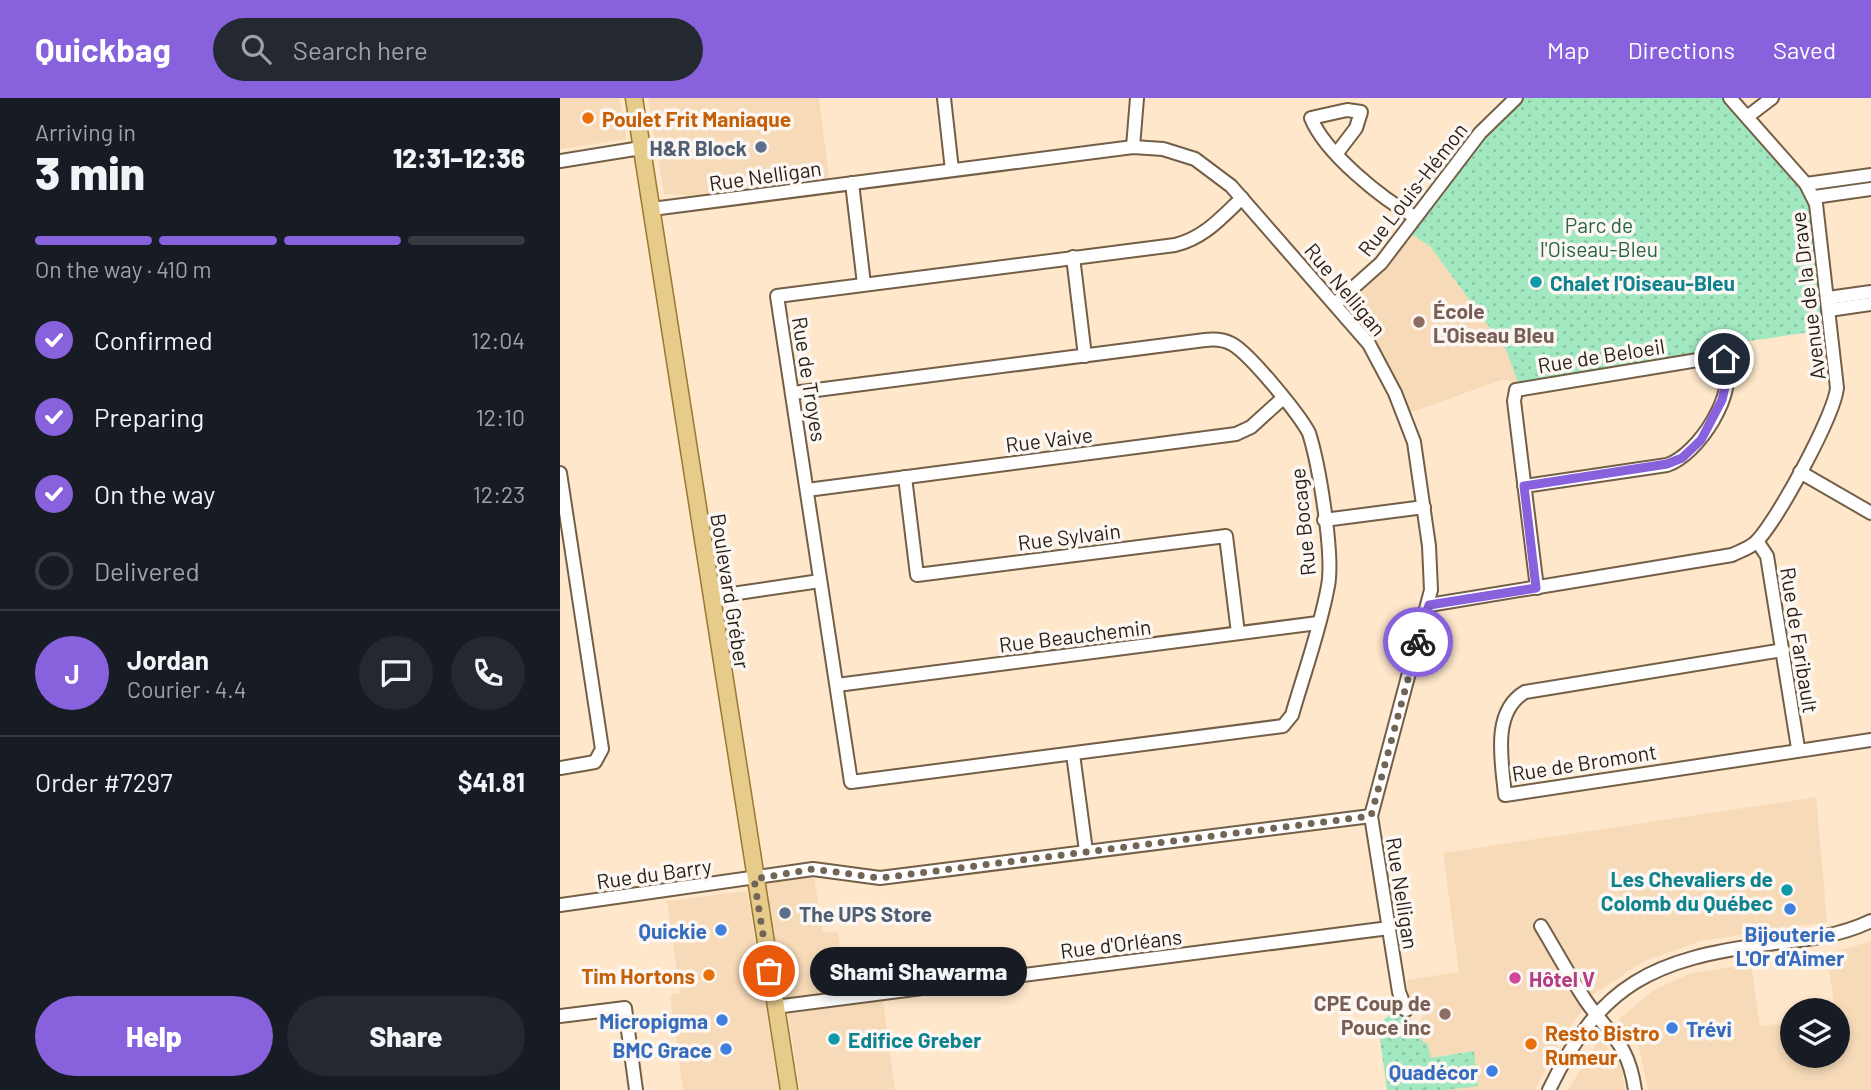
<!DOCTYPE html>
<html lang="en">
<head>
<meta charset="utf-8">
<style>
  body { margin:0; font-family:Barlow,sans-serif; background:#242831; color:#f1f3f6; height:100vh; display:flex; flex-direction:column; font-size:26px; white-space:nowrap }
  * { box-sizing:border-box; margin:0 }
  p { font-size:23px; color:#9ea1a6 }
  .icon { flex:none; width:38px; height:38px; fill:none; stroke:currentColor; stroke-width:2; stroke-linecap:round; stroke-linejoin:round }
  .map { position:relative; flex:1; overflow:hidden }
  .details { display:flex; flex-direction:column; background:#171b24; width:560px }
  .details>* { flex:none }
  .tools { position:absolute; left:1220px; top:900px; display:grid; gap:14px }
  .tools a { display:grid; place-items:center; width:70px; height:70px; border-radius:50%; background:#171b24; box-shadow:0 4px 10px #0003; font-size:35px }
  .pin { position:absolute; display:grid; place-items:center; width:60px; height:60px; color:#fff; margin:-30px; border:4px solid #fff; border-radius:50%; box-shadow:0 2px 7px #0007 }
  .courier { position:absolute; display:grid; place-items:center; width:70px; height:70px; margin:-35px; border:5px solid #8862dd; border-radius:50%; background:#fff; color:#222; box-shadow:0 2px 9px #0007 }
  .bubble { position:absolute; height:49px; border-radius:24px; background:#171b24; box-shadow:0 4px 10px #0003; font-size:23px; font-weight:800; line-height:49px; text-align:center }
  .summary em { font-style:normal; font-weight:800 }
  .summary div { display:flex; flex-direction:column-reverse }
  .summary { display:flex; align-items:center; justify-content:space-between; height:119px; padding:0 35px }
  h1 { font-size:46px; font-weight:800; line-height:52px }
  .bar { display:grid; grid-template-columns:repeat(4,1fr); gap:10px 7px; align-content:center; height:84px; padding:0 35px }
  .bar i { height:9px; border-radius:5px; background:#363941 }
  .bar .on { background:#8862dd }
  .bar p { grid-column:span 4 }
  .line { display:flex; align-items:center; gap:18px; padding:0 35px; border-top:2px solid #363941 }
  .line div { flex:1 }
  .round { display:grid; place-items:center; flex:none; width:74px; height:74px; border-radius:37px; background:#242831 }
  ol { padding:0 35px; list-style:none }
  li { display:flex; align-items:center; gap:21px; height:77px }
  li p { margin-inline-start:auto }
  li .icon { padding:7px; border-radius:50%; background:#8862dd; color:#fff; stroke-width:4 }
  li:last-child { color:#9ea1a6 }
  li i { width:38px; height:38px; border:4px solid #363941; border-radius:50% }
  .action { display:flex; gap:14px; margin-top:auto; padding:14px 35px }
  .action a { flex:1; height:80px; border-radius:42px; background:#8862dd; color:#fff; font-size:28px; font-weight:800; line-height:80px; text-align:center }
  .action a+a { background:#242831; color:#f1f3f6 }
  header { display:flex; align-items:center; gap:42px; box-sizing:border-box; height:98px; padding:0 35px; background:#8862dd; color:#fff }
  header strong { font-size:33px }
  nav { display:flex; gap:38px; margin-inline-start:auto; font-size:24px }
  .search { width:490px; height:63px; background:#242831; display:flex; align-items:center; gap:18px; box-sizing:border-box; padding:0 24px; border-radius:38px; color:#9ea1a6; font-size:26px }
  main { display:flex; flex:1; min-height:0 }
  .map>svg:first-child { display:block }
</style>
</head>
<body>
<header>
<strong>Quickbag</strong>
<div class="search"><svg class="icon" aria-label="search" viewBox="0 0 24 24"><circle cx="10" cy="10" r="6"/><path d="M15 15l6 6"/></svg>Search here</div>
<nav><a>Map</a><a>Directions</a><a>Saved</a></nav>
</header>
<main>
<section class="details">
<div class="summary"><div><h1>3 min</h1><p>Arriving in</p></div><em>12:31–12:36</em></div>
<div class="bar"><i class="on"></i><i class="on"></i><i class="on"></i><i></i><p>On the way · 410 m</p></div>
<ol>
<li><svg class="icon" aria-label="check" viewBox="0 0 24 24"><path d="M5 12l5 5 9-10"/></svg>Confirmed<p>12:04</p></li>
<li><svg class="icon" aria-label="check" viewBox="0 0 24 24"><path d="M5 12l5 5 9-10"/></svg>Preparing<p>12:10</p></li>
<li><svg class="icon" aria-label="check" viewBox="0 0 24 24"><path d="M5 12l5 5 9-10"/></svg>On the way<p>12:23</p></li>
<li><i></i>Delivered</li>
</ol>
<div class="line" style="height:126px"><b class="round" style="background:#8862dd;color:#fff">J</b><div><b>Jordan</b><p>Courier · 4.4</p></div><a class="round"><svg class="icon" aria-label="chat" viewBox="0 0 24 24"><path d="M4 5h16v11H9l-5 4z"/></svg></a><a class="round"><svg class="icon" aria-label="phone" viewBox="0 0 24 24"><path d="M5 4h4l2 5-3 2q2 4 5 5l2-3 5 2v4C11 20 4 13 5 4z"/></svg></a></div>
<div class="line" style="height:91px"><div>Order #7297</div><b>$41.81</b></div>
<div class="action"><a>Help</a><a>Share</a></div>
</section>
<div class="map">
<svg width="1311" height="992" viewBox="0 0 1311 992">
  <defs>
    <pattern id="park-dots" width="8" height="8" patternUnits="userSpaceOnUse" patternTransform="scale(1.75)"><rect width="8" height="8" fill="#a1e8c0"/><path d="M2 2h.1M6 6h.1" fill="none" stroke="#8bc7a4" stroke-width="1.8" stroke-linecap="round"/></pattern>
  </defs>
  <rect width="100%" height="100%" fill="#fee7cb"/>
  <g fill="#f7dbb9">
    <polygon points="0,0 60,0 66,41 0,51"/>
    <polygon points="88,0 259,0 270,87 178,100 104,96"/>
    <polygon points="846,133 870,148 946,252 960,290 948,282 941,282 844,317 835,295 776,205"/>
    <polygon points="1256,699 1267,824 1141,843 1084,863 1034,896 998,946 975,992 887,992 918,987 913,954 871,961 855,929 863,919 863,907 848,898 847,882 899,874 883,755"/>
    <polygon points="253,771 263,835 278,833 287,900 215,909 194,781"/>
    <polygon points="187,793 219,992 123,992 110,897 120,895 107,803"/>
    <polygon points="1311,843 1311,992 1088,992 1079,948 1059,921 1094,892 1131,875 1191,866 1200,928 1232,924 1232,957 1278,957 1278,912 1275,912 1267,856"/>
    <polygon points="323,902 335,992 240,992 228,916"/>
    <polygon points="1040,940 1061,966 1065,992 1008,992"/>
  </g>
  <g fill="url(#park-dots)">
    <polygon points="956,0 1170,0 1250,92 1271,231 1169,246 1160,259 960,290 946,252 870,148 846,133"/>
    <polygon points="846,912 863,944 868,946 871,960 914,953 918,988 887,992 827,992 818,927 833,914"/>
  </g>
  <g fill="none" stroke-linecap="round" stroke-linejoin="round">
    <g stroke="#735f47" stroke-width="16">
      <g id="minor">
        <polyline points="384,0 392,72"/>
        <polyline points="1187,19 1212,0"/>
        <polyline points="573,49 577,0"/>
        <path d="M777,55l19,-25 5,-16 -14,-2 -36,8c14,35 71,81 104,99"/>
        <polyline points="0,63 81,50"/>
        <polyline points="292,85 304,186"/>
        <polyline points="1246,86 1311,77"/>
        <polyline points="1254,99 1311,91"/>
        <polyline points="92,111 573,49 603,51 635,61 671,88 809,246 835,295 854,344 869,448 871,492 811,718 839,894 846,912"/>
        <polyline points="513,159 525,258"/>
        <polyline points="1268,200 1311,194"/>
        <polyline points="776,205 821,165 920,35 956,0"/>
        <polyline points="1269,212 1311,206"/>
        <path d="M233,295l412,-53c9,-1 18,-1 27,4 18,10 67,70 77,89 10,32 25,121 19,153 -8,44 -24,87 -36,129l-9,11 -432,56 -74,-486 398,-51c29,-7 46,-27 67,-47"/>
        <polyline points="1240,374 1311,415"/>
        <polyline points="0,375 42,651 35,664 0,670"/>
        <polyline points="345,379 357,477 666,438 678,535"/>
        <path d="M964,388l143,-21c31,-10 73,-74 57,-106l-8,-2 -200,33 -2,11 23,187"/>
        <polyline points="247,392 676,336 691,329 723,300"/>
        <polyline points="764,422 864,409"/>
        <polyline points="1197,443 1207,458 1238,650"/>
        <polyline points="151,499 260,483"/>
        <path d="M869,507l303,-50c8,-4 18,-7 24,-13 21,-21 78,-126 81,-154l-21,-184 -10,-20 -76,-86"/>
        <path d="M1223,552l-258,42c-34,20 -23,70 -20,103l366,-55"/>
        <polyline points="277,587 758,525"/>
        <polyline points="513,656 526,753"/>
        <polyline points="0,807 253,771 320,780 811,718"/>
        <path d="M981,828c15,25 29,51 45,75 25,36 42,41 49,89"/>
        <polyline points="215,909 829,830"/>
        <polyline points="0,918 65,910 76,992"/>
        <path d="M989,992c51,-107 105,-131 218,-146 36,-4 71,-7 104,-23"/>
      </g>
    </g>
    <g stroke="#997830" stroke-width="19">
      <polyline id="major" points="74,0 229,992"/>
    </g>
    <use href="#minor" stroke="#fff" stroke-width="12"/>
    <use href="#major" stroke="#e7cb8b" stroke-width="16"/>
  </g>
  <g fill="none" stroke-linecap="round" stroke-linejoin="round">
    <polyline stroke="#726555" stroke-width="7" stroke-dasharray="0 12.6" points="209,873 194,781 253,771 320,780 811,718 858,544"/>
    <polyline stroke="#8862dd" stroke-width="9" points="858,544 869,507 976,490 964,388 1107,366 1122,360 1141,342 1162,302 1168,276 1164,261"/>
  </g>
  <g fill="#e8710a" stroke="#fcf7f2" stroke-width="2.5">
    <circle cx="28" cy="20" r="7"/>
    <circle cx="149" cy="877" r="7"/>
    <circle cx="971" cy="946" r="7"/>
  </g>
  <g fill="#5c6f8a" stroke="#fcf7f2" stroke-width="2.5">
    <circle cx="201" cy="49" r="7"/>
    <circle cx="225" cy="815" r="7"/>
  </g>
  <g fill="#0f9aa8" stroke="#fcf7f2" stroke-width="2.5">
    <circle cx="976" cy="184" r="7"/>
    <circle cx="1227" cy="792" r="7"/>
    <circle cx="274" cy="941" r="7"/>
  </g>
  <g fill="#8d6e63" stroke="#fcf7f2" stroke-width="2.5">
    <circle cx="859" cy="224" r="7"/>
    <circle cx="885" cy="916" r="7"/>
  </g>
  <g fill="#3f7fe0" stroke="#fcf7f2" stroke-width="2.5">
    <circle cx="1230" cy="811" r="7"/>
    <circle cx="161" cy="832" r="7"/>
    <circle cx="162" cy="922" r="7"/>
    <circle cx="1112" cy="930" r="7"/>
    <circle cx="166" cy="951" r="7"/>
    <circle cx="932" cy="973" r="7"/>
  </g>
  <circle fill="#d1479c" stroke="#fcf7f2" stroke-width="2.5" cx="955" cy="880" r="7"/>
  <g text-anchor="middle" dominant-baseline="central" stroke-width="7" stroke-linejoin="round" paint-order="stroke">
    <g font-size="21" font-weight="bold" fill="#c56008" stroke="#fcf7f2" text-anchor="start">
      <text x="42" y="20">Poulet Frit Maniaque</text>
      <text x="135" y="877" text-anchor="end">Tim Hortons</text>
      <text x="985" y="934">Resto Bistro<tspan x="985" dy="24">Rumeur</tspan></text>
    </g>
    <g font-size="21" font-weight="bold" fill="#4e5e75" stroke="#fcf7f2" text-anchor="end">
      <text x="187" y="49">H&amp;R Block</text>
      <text x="239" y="815" text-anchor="start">The UPS Store</text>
    </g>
    <g font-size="21" fill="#271f15" stroke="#fcf7f2">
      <text transform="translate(205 77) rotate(-8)">Rue Nelligan</text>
      <text transform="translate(852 91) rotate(-52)">Rue Louis-Hémon</text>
      <text transform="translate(786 191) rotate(50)">Rue Nelligan</text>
      <text transform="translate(1247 198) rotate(-97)">Avenue de la Drave</text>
      <text transform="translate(1041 257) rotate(-9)">Rue de Beloeil</text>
      <text transform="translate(250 281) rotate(81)">Rue de Troyes</text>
      <text transform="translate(489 341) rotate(-7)">Rue Vaive</text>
      <text transform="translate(742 424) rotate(-96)">Rue Bocage</text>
      <text transform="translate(509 438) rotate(-7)">Rue Sylvain</text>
      <text transform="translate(171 493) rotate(81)">Boulevard Gréber</text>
      <text transform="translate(515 537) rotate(-7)">Rue Beauchemin</text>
      <text transform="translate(1240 542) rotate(81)">Rue de Faribault</text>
      <text transform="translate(1024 664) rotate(-9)">Rue de Bromont</text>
      <text transform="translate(94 775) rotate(-8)">Rue du Barry</text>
      <text transform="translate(843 795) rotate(81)">Rue Nelligan</text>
      <text transform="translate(561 845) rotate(-7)">Rue d'Orléans</text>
    </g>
    <g font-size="21" fill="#256445" stroke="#fcf7f2">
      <text x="1039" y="126">Parc de<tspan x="1039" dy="24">l'Oiseau-Bleu</tspan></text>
    </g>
    <g font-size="21" font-weight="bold" fill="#0d838f" stroke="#fcf7f2" text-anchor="start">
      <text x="990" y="184">Chalet l'Oiseau-Bleu</text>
      <text x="1213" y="780" text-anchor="end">Les Chevaliers de<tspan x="1213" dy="24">Colomb du Québec</tspan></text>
      <text x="288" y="941">Edifice Greber</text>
    </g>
    <g font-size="21" font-weight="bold" fill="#785e54" stroke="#fcf7f2" text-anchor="start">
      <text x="873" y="212">École<tspan x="873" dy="24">L'Oiseau Bleu</tspan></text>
      <text x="871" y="904" text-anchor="end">CPE Coup de<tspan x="871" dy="24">Pouce inc</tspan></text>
    </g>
    <g font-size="21" font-weight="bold" fill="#366cbe" stroke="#fcf7f2" text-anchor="end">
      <text x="147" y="832">Quickie</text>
      <text x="1230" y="835" text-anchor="middle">Bijouterie<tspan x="1230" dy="24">L'Or d'Aimer</tspan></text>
      <text x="148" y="922">Micropigma</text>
      <text x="1126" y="930" text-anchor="start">Trévi</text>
      <text x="152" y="951">BMC Grace</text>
      <text x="918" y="973">Quadécor</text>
    </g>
    <g font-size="21" font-weight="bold" fill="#b23c85" stroke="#fcf7f2" text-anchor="start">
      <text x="969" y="880">Hôtel V</text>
    </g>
  </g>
</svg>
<div class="tools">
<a><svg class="icon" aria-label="layers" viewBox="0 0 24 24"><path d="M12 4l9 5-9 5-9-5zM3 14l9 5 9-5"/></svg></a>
</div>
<div class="pin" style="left:209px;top:873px;background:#ea580c"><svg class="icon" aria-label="bag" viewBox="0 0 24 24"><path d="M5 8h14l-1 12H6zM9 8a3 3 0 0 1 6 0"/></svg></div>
<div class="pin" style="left:1164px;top:261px;background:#1f2937"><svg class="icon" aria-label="home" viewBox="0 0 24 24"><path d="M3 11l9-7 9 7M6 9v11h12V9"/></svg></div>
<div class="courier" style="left:858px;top:544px"><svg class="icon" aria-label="bike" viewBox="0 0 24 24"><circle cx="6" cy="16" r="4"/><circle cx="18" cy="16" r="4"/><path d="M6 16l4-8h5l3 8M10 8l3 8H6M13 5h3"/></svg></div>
<div class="bubble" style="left:250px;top:849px;width:217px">Shami Shawarma</div>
</div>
</main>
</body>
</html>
